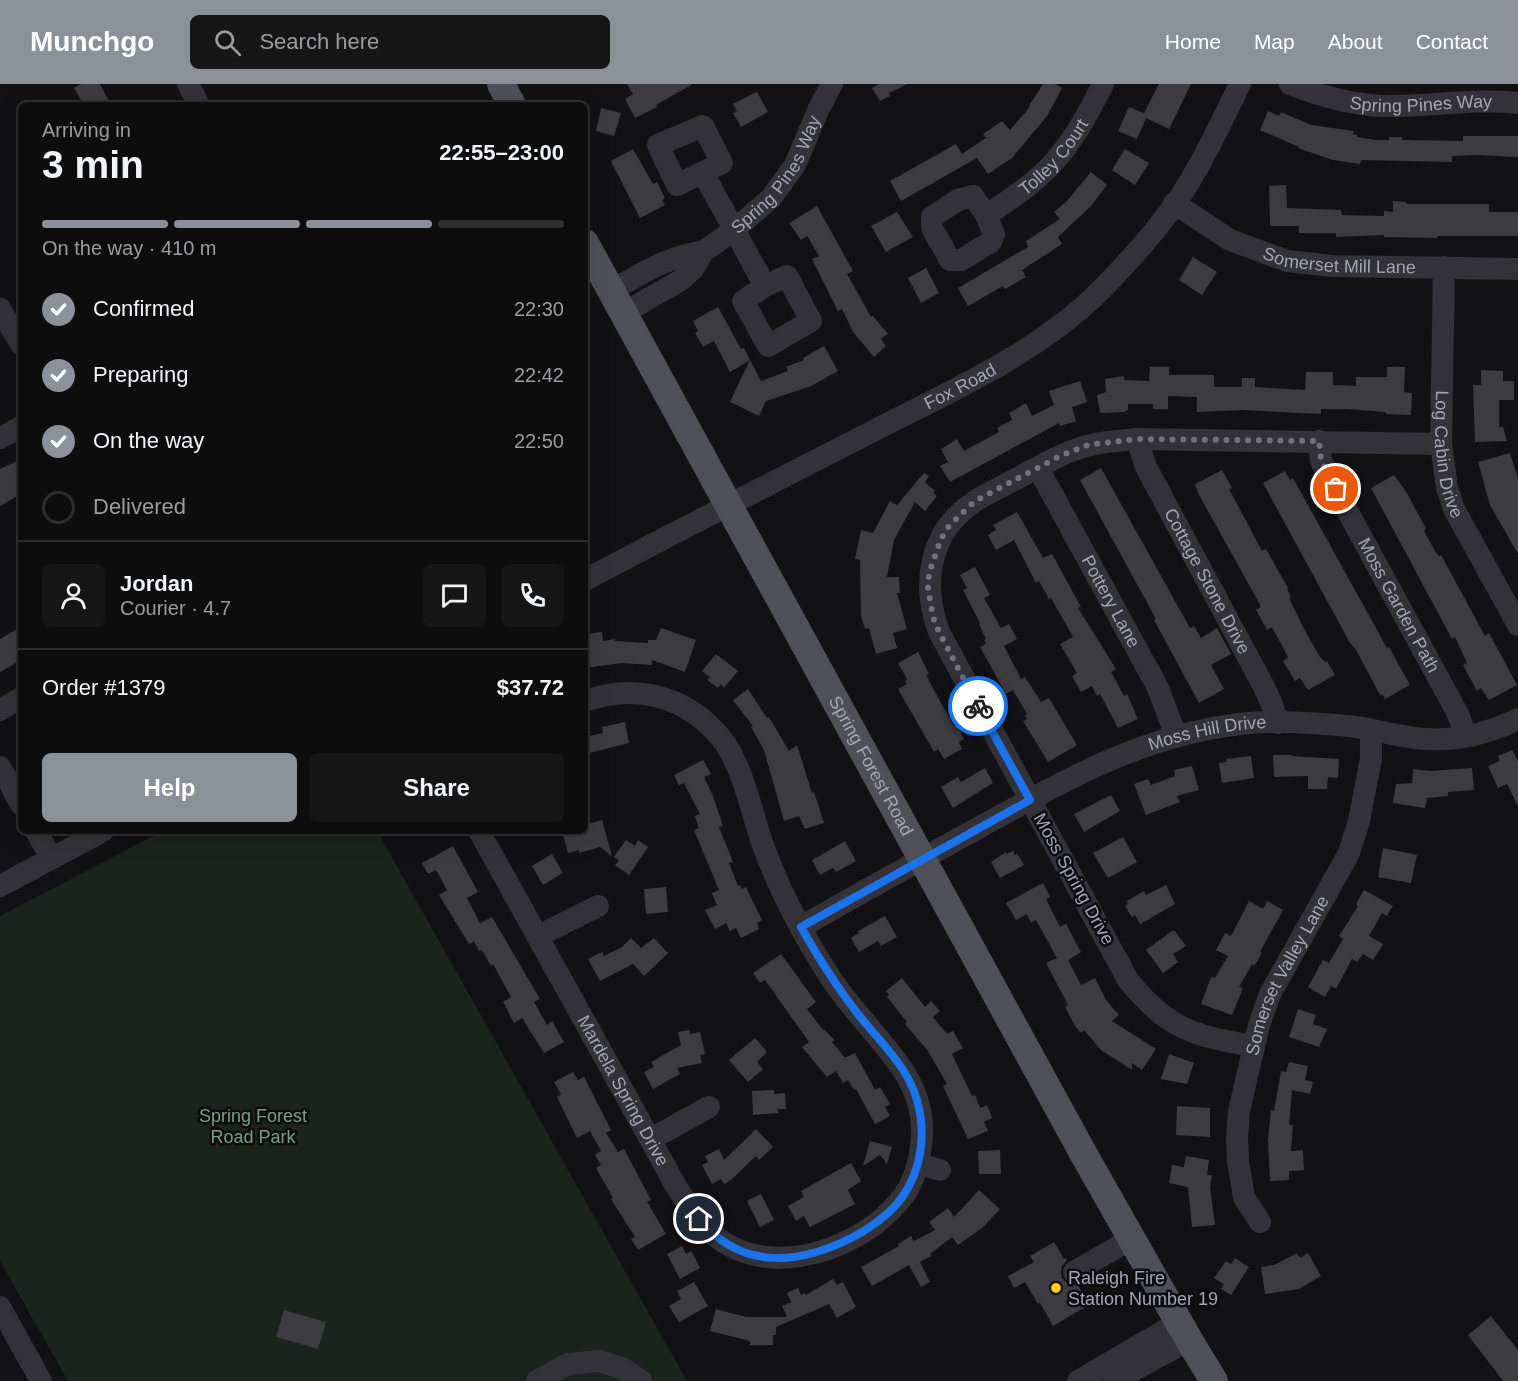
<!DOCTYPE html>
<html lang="en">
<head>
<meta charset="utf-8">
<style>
  body { margin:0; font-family:Arial,sans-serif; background:#171617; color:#f1f3f6; height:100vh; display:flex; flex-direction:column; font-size:22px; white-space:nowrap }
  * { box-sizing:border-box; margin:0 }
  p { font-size:20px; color:#9b9c9e }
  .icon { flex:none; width:33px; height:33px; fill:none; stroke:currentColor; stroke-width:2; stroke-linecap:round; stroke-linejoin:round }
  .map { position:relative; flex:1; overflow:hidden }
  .sheet { position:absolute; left:18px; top:18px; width:570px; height:732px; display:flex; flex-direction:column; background:#0e0d0e; border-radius:9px; box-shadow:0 6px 24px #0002,0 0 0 2px #2e2d2e }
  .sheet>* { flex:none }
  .pin { position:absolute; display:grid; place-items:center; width:51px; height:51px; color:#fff; margin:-26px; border:3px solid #fff; border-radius:50%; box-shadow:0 2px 6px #0007 }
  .courier { position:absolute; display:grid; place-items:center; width:60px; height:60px; margin:-30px; border:4px solid #1a73e8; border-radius:50%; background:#fff; color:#222; box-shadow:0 2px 8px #0007 }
  .headline em { font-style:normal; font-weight:700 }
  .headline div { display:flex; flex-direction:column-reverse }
  .headline { display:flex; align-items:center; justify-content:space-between; height:102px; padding:0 24px }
  h1 { font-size:39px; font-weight:700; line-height:45px }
  .bar { display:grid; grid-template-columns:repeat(4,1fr); gap:9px 6px; align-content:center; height:72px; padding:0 24px }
  .bar i { height:8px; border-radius:4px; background:#2e2d2e }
  .bar .on { background:#8c9099 }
  .bar p { grid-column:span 4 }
  .line { display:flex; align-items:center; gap:15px; padding:0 24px; border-top:2px solid #2e2d2e }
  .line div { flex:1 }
  .round { display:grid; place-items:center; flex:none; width:63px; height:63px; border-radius:9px; background:#171617 }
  ol { padding:0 24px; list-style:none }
  li { display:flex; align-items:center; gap:18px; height:66px }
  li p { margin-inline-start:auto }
  li .icon { padding:6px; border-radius:50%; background:#8c9099; color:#fff; stroke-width:4 }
  li:last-child { color:#9b9c9e }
  li i { width:33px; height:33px; border:3px solid #2e2d2e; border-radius:50% }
  .button { display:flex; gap:12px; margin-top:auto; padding:12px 24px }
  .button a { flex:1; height:69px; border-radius:9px; background:#8c9099; color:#fff; font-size:24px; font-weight:700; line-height:69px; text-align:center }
  .button a+a { background:#171617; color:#f1f3f6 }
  header { display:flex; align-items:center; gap:36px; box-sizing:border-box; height:84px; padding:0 30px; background:#8c9099; color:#fff }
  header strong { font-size:28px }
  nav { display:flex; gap:33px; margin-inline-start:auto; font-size:21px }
  .search { width:420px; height:54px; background:#171617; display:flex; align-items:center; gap:15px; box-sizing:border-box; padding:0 21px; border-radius:9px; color:#9b9c9e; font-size:22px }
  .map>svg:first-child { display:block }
</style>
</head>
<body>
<header>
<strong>Munchgo</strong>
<div class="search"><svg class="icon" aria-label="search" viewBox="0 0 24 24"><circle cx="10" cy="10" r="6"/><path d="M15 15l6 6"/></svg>Search here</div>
<nav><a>Home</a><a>Map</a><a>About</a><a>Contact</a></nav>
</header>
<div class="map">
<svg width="1518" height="1297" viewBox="0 0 1518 1297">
  <rect width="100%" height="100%" fill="#121113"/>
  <polygon fill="#1b231d" points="163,747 377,747 687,1297 68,1297 0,1177 0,832"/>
  <g fill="#3c3b40">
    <polygon points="81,0 100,0 111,21 84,21 74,4"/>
    <polygon points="627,0 693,0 656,21 657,23 635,34 625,15 633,10"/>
    <polygon points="879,0 907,0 889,9 890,12 880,17 872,4"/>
    <polygon points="1043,0 1055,0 1062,4 1047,32 1012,74 988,90 977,74 901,117 890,97 956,60 962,70 986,54 983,50 1002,37 1010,46 1030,23 1029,22"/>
    <polygon points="1159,0 1191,0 1169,45 1146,34 1137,55 1118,47 1129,23 1144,29"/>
    <polygon points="757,8 768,28 741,43 733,29 737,27 733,20"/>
    <polygon points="601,24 621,29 614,52 596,47"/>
    <polygon points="1268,27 1279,32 1281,28 1311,41 1354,47 1353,50 1357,51 1357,53 1376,56 1389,56 1389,53 1402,53 1402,56 1463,57 1463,52 1518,52 1518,73 1476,71 1452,72 1452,78 1361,76 1360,80 1333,76 1298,64 1299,63 1260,46"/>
    <polygon points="633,65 653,100 657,98 665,114 662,116 665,121 640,134 611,77"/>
    <polygon points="1125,65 1149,79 1135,101 1112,86"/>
    <polygon points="1091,88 1107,101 1091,122 1058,153 1062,160 1022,186 1026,193 1005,205 1003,202 968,222 958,204 1028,163 1026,157 1060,135 1054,128 1067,117"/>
    <polygon points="1286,101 1287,124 1341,126 1342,131 1384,132 1384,127 1393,128 1393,117 1406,118 1406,120 1489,120 1489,128 1518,128 1518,152 1437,152 1437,154 1384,153 1384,151 1336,153 1336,149 1299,149 1299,142 1270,142 1269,102"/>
    <polygon points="817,122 853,187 847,190 871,233 873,232 888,250 881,255 886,262 874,273 853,248 842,225 838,227 812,175 819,172 807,152 801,156 789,139"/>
    <polygon points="897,128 913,153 886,168 871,142"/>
    <polygon points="1193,173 1217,188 1202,211 1179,196"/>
    <polygon points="926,184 939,209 921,219 908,194"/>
    <polygon points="718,223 741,265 744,264 750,276 730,288 714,257 703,263 695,249 698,247 693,237"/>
    <polygon points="824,262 838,287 811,302 766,317 759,332 730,318 750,276 761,297 788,287 786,283 804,276 803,274"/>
    <polygon points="1150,283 1169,283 1169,291 1214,291 1214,303 1242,303 1242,294 1255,294 1255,303 1305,306 1306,288 1333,288 1333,301 1356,302 1356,293 1387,293 1387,283 1405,283 1404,308 1412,309 1411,331 1386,330 1386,328 1346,325 1321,325 1321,330 1242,326 1197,328 1197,313 1168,312 1168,325 1153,325 1153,320 1128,320 1128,326 1124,328 1100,329 1097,311 1106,308 1105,295 1124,292 1124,296 1149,297"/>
    <polygon points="1481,286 1503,287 1503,297 1514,297 1514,316 1499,316 1499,343 1503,343 1507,357 1475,358 1473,301 1481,301"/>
    <polygon points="1080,297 1087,318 1072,323 1076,337 1060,342 1059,339 950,398 940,382 948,378 941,365 957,355 964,367 999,348 997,344 1012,336 1009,329 1026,319 1032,332 1054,321 1049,307"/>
    <polygon points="1510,369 1518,394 1518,470 1490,421 1478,378"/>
    <polygon points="21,375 21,410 0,422 0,385"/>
    <polygon points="1101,384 1190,544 1194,542 1201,554 1217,544 1231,570 1211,581 1224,605 1199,619 1154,536 1156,535 1080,396"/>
    <polygon points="1222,386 1232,404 1229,405 1262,467 1266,465 1288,504 1287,505 1291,513 1289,514 1304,545 1320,573 1325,578 1327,577 1335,591 1308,606 1300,594 1295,597 1283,577 1288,573 1272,543 1267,546 1256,526 1261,523 1258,517 1198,409 1195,400"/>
    <polygon points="1285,387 1290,396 1293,394 1387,564 1389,563 1410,601 1385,615 1382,610 1380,611 1355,564 1350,559 1263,399"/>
    <polygon points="924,389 929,392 925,398 935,407 933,408 937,412 925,427 915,418 894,456 887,493 899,493 900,509 897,509 907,545 893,549 897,564 876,570 869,544 865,545 861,532 860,476 855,475 861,446 873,449 890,417 897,421"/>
    <polygon points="1394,391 1407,409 1426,445 1424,447 1435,467 1439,472 1441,471 1485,552 1489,549 1517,601 1489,616 1481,604 1477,607 1463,581 1467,579 1455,553 1452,555 1371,404"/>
    <polygon points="1017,428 1043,474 1052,470 1081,523 1078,524 1116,585 1111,588 1124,612 1127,610 1138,635 1118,644 1100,610 1097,612 1092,602 1081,608 1072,592 1077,589 1060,560 1073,553 1051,514 1049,515 1039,497 1036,499 1014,456 996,466 988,451 996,446 993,441"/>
    <polygon points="975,483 990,511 984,514 1001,544 1009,540 1017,555 1004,562 1021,595 1025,593 1041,618 1049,614 1077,661 1048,678 1023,637 1027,635 1025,631 1027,630 1013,606 1006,610 980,563 986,560 984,556 986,555 979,540 980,539 963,506 967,504 960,491"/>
    <polygon points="661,544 696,556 685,588 652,576 652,581 621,579 585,584 585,550 602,548 603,557 615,555 615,557 648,559 648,556 656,556"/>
    <polygon points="17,545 21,553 21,576 0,588 0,555"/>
    <polygon points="918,568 929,590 926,591 942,621 954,642 957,641 964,655 959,658 962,665 944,675 938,665 934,668 898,605 907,600 905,597 907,595 898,579"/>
    <polygon points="716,570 738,587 724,604 721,600 718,604 707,596 710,593 702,587"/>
    <polygon points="748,605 767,634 769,633 789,667 797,661 812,709 814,708 824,739 805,745 799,732 784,737 764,666 751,643 753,642 733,616"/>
    <polygon points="625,638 629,659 585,670 585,653 603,649 602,643"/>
    <polygon points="1512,666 1518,677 1518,722 1507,700 1498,704 1488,682 1500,677 1498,672"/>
    <polygon points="1273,671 1292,671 1292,672 1339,675 1338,694 1328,693 1327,705 1308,705 1308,692 1274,693"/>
    <polygon points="1251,672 1254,694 1222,699 1219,679 1227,678 1226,675"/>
    <polygon points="703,676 711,690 704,693 713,712 723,742 719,743 733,778 729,779 738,802 740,801 742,805 746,803 762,836 757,839 759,845 741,854 736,844 730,847 726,839 715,845 705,826 717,821 712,809 719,806 694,746 699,744 695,732 700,730 684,699 679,701 674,691"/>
    <polygon points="1192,682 1199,706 1177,712 1180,718 1146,731 1134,700 1148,695 1151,701 1175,692 1174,686"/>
    <polygon points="985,684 993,699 953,724 941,703 958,693 961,698"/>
    <polygon points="1472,684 1474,706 1448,708 1448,712 1427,714 1425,724 1393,719 1396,700 1412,699 1413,685 1430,687"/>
    <polygon points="1111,711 1120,727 1084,748 1074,730"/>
    <polygon points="602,736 612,772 600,763 579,769 579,766 568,769 562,747 585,747 585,741"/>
    <polygon points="1123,753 1137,778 1108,794 1093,769"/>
    <polygon points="626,756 635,762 638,756 648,763 629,791 615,781 619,776 614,773"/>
    <polygon points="845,757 856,777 836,788 833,784 820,791 812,776"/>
    <polygon points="453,762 478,808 467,814 480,839 492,833 540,915 534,918 547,941 552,937 564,958 544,969 522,934 514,939 503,918 511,913 493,880 491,882 482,866 479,867 474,857 469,860 439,811 447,806 436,786 428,790 422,779"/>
    <polygon points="1383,764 1417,771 1411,799 1378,793"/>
    <polygon points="1013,767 1015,771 1017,769 1024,781 1000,794 991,778 1006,768 1007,770"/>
    <polygon points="552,770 563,789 543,801 532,782"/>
    <polygon points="1043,799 1050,813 1046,815 1060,843 1066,840 1081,868 1068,876 1081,901 1095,894 1106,916 1119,931 1112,937 1156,965 1142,986 1132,979 1132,986 1101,966 1084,946 1081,949 1075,942 1065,923 1068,921 1046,879 1057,874 1036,836 1031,839 1027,830 1016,836 1006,819"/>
    <polygon points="1166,801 1175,820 1140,840 1135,831 1132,833 1125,822 1128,820 1127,817 1144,807 1146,811"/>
    <polygon points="666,803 668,828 646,830 644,805"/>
    <polygon points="1364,806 1393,822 1387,832 1382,829 1369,852 1383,860 1373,876 1363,870 1357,878 1352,875 1336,905 1331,902 1325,913 1308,903 1323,876 1329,879 1343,855 1339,852 1358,822 1356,820"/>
    <polygon points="1249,817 1263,825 1267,817 1283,826 1260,868 1262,869 1254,882 1252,880 1239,903 1243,904 1232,931 1201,920 1211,893 1215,894 1228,872 1216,866 1225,849 1231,852"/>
    <polygon points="885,832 897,853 881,862 878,857 859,868 851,854 859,849 858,847"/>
    <polygon points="1172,847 1175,847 1186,862 1173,870 1178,878 1163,889 1146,866"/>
    <polygon points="631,854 641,864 654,854 668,869 644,892 633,880 600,897 588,875 602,868 604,872 622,863"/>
    <polygon points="781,870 816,918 807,925 823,946 824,945 834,956 832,958 845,974 855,969 875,1006 880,1003 890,1020 885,1023 890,1032 875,1040 856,1005 854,1006 848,996 843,999 836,987 827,993 802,963 809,958 765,896 760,899 753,889"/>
    <polygon points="902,894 925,923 931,917 940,927 933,933 947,950 953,947 963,964 952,970 972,1012 975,1011 980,1024 987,1021 992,1034 984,1038 988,1047 968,1055 943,1002 947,1000 928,967 905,940 907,938 887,913 889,911 886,907"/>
    <polygon points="1298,925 1316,931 1313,940 1327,945 1319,963 1289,953"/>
    <polygon points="689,946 690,950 700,948 705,970 700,971 702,979 677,984 680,990 653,1005 644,988 654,983 651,978 681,961 678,948"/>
    <polygon points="755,954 767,968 757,978 763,985 748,998 729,976"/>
    <polygon points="1169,970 1194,979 1187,1000 1161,995"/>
    <polygon points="1289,978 1308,982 1305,996 1313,998 1310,1010 1292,1006 1289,1041 1293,1041 1291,1067 1303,1066 1304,1086 1289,1087 1289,1096 1270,1097 1268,1055 1271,1026 1274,1027 1281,987 1286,988"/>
    <polygon points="573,988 578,996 584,993 611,1046 606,1049 618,1068 624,1065 631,1078 651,1116 647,1118 666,1150 638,1166 631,1155 635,1153 611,1115 613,1114 596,1084 601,1081 595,1071 601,1067 590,1047 577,1054 557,1013 561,1010 554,998"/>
    <polygon points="774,1006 774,1010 785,1009 786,1025 778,1025 778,1029 753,1031 752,1007"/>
    <polygon points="1177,1022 1210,1024 1210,1053 1176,1051"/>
    <polygon points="756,1045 773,1063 759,1076 756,1072 731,1096 724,1100 721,1095 712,1100 702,1081 708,1078 705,1072 719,1065 724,1076"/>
    <polygon points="870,1057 892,1063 887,1080 880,1071 863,1082"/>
    <polygon points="1000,1066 1001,1090 979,1090 978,1067"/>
    <polygon points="1186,1072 1209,1076 1207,1091 1212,1091 1210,1103 1215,1141 1192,1143 1188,1103 1169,1099 1172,1081 1184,1083"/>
    <polygon points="851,1079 861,1097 848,1106 855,1120 810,1143 804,1132 796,1137 788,1122 804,1113 801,1107"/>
    <polygon points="979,1106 1000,1125 982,1144 958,1161 952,1153 930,1170 931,1172 920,1178 930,1198 921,1203 909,1181 872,1202 861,1183 899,1162 898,1160 911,1152 914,1157 935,1146 929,1138 948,1124 954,1133"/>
    <polygon points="761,1110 774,1136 760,1143 747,1117"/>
    <polygon points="1054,1158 1064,1175 1066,1174 1067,1176 1062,1182 1061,1189 1062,1194 1068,1200 1078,1201 1089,1221 1053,1242 1040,1219 1038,1220 1025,1198 1014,1204 1008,1192 1034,1178 1030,1172"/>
    <polygon points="682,1162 686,1170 691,1167 700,1184 680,1195 667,1170"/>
    <polygon points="1297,1169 1300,1174 1308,1169 1321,1192 1299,1205 1265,1210 1261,1183 1274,1181"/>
    <polygon points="1235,1174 1249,1183 1231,1211 1221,1205 1224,1200 1214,1194 1226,1177 1231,1180"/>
    <polygon points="833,1195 837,1201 843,1198 856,1223 837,1234 829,1220 776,1243 776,1251 773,1251 773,1261 750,1261 750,1257 710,1247 716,1225 746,1233 787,1233 782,1222 791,1218 787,1209 798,1204 801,1211 805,1209 806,1211"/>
    <polygon points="694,1198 708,1222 679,1238 669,1222 681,1215 677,1207"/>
    <polygon points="284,1226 326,1238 318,1265 276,1253"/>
    <polygon points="1491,1232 1518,1266 1518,1297 1503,1297 1468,1251"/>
  </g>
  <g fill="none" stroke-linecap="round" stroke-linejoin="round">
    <g stroke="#323238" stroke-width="22">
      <polyline points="188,0 199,21"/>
      <path id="s1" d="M1290,0c30,12 61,21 94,22 45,1 89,-8 134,-3"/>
      <polygon points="703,42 722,79 677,101 658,61"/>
      <polyline points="703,89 765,202"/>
      <polygon points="973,112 986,131 994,150 991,158 961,176 950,176 932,144 932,133 958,116"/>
      <path id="s2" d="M1174,119l56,37 57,21 45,5 186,3"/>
      <path id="s3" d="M986,131c63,-38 85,-66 117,-131"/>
      <path id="s4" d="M1444,183l-3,177 6,44 7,21 64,116"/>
      <polygon points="787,192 811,237 768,262 743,217 765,202"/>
      <path d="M610,207c32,-17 57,-35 93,-39"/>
      <polyline points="0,225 21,260"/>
      <path id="s5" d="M622,230l59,-34 12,-11 10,-17 31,-22 37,-32 24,-33 24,-57 13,-24"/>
      <polyline points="0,354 21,343"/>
      <path id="s6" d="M1137,355l9,28 117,218 8,17 7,21"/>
      <path id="s7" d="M1319,357l2,19 4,10 133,244 8,22"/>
      <path id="s8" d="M1038,384l120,220 18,48"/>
      <path id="s9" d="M585,496c96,-51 193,-100 290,-150 78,-40 163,-77 226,-140 36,-37 74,-79 98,-125 15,-26 28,-54 41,-81"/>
      <polyline points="0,626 21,614"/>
      <polyline points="0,683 21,720"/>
      <polyline points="36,747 51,774"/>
      <path id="s10" d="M479,747l197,355c13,21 27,44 49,57 57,36 149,1 183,-54 9,-16 13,-36 14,-55 2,-50 -33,-82 -62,-118 -13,-15 -26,-32 -37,-50 -23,-37 -44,-77 -59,-118 -14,-38 -21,-88 -49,-117 -35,-37 -83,-47 -130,-30"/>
      <polyline points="0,802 103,747"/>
      <path id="s11" d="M801,843c59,-34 119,-67 179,-100 86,-47 160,-91 260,-103 35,-4 74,-1 109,2 26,3 51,12 77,13 31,2 63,-6 92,-20"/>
      <polyline points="538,852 598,822"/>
      <path d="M1254,962c-60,-10 -87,-17 -126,-66l-189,-348c-18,-49 -10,-100 36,-131 13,-8 28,-15 41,-22 23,-12 45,-26 71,-33 16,-5 34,-5 50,-7l304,5"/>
      <polyline points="651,1055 709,1023"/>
      <polyline points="919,1080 940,1086"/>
      <path id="s12" d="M1260,1138l-16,-25 -6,-36 -1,-23 2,-27 15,-65 5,-21 11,-31 79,-141 10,-32 12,-62v-28"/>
      <polyline points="1074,1188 1131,1155"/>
      <polyline points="0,1223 41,1297"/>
      <polyline points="537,1297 568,1280 599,1277 624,1285 641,1297"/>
      <polyline points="1078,1297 1179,1238"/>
      <polyline points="1114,1297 1189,1256"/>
    </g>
    <g stroke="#4e4f57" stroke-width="28">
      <polyline points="501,0 512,21"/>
      <path id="s13" d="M585,159l498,910 106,187 25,41"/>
    </g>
  </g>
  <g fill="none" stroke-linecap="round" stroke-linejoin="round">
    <polyline stroke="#70717c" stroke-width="6" stroke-dasharray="0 10.8" points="978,622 939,548 933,533 928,504 929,489 941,455 949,442 975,417 1062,371 1088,361 1137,355 1319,357 1321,376 1336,405"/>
    <path stroke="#1a73e8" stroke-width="8" d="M699,1135c43,52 101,46 156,17 20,-11 42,-28 53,-48 13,-24 16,-50 12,-75 -7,-43 -37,-67 -62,-99 -22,-28 -40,-57 -57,-87l229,-127 -52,-94"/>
  </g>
  <circle fill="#f9cb23" stroke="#0d0c0e" stroke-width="2" cx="1056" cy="1204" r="6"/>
  <g text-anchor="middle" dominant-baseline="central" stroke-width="5" stroke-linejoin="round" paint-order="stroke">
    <g font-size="18" fill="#a2a5b4" stroke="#0d0c0e">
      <text stroke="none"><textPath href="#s1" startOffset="134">Spring Pines Way</textPath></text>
      <text stroke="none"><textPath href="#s3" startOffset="90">Tolley Court</textPath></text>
      <text stroke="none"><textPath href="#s5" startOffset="213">Spring Pines Way</textPath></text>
      <text stroke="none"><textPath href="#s2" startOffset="180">Somerset Mill Lane</textPath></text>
      <text stroke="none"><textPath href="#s9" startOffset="422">Fox Road</textPath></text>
      <text stroke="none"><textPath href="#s4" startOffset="188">Log Cabin Drive</textPath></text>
      <text stroke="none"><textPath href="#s6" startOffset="159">Cottage Stone Drive</textPath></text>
      <text stroke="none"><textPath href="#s8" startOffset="152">Pottery Lane</textPath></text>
      <text stroke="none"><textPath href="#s7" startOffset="184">Moss Garden Path</textPath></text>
      <text stroke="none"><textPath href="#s11" startOffset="453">Moss Hill Drive</textPath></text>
      <text stroke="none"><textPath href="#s13" startOffset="596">Spring Forest Road</textPath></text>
      <text transform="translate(1074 795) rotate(61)">Moss Spring Drive</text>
      <text stroke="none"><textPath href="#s12" startOffset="261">Somerset Valley Lane</textPath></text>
      <text stroke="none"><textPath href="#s10" startOffset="297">Mardela Spring Drive</textPath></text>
    </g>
    <g font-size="18" fill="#78a07f" stroke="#0d0c0e">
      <text x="253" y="1032">Spring Forest<tspan x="253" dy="21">Road Park</tspan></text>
    </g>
    <g font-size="18" fill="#a2a5b4" stroke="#0d0c0e" text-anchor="start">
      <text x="1068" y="1194">Raleigh Fire<tspan x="1068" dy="21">Station Number 19</tspan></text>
    </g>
  </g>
</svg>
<div class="pin" style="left:1336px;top:405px;background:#ea580c"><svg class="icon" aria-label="bag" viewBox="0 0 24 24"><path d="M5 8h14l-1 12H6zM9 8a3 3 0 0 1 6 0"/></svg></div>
<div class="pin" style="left:699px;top:1135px;background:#1f2937"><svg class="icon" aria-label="home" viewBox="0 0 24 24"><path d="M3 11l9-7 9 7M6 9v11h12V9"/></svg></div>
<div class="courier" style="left:978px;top:622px"><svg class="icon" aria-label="bike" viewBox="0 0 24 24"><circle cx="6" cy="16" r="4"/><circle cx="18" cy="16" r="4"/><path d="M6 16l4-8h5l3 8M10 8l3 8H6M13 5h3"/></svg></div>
<section class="sheet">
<div class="headline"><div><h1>3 min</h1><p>Arriving in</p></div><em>22:55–23:00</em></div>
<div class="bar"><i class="on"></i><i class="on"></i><i class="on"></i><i></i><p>On the way · 410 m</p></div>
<ol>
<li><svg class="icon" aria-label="check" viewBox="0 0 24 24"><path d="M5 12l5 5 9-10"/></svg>Confirmed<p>22:30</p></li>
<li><svg class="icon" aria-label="check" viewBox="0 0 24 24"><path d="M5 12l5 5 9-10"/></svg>Preparing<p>22:42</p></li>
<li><svg class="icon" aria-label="check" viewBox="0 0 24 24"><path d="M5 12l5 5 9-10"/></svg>On the way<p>22:50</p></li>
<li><i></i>Delivered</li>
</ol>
<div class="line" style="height:108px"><a class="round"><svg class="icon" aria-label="person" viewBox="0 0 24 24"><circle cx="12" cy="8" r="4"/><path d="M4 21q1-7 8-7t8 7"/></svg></a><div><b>Jordan</b><p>Courier · 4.7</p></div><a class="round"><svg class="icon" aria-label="chat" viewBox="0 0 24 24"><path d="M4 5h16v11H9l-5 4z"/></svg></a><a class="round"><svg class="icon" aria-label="phone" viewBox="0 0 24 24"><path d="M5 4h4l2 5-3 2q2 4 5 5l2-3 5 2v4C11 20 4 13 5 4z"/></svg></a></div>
<div class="line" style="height:78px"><div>Order #1379</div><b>$37.72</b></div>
<div class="button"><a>Help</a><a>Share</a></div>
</section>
</div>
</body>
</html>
